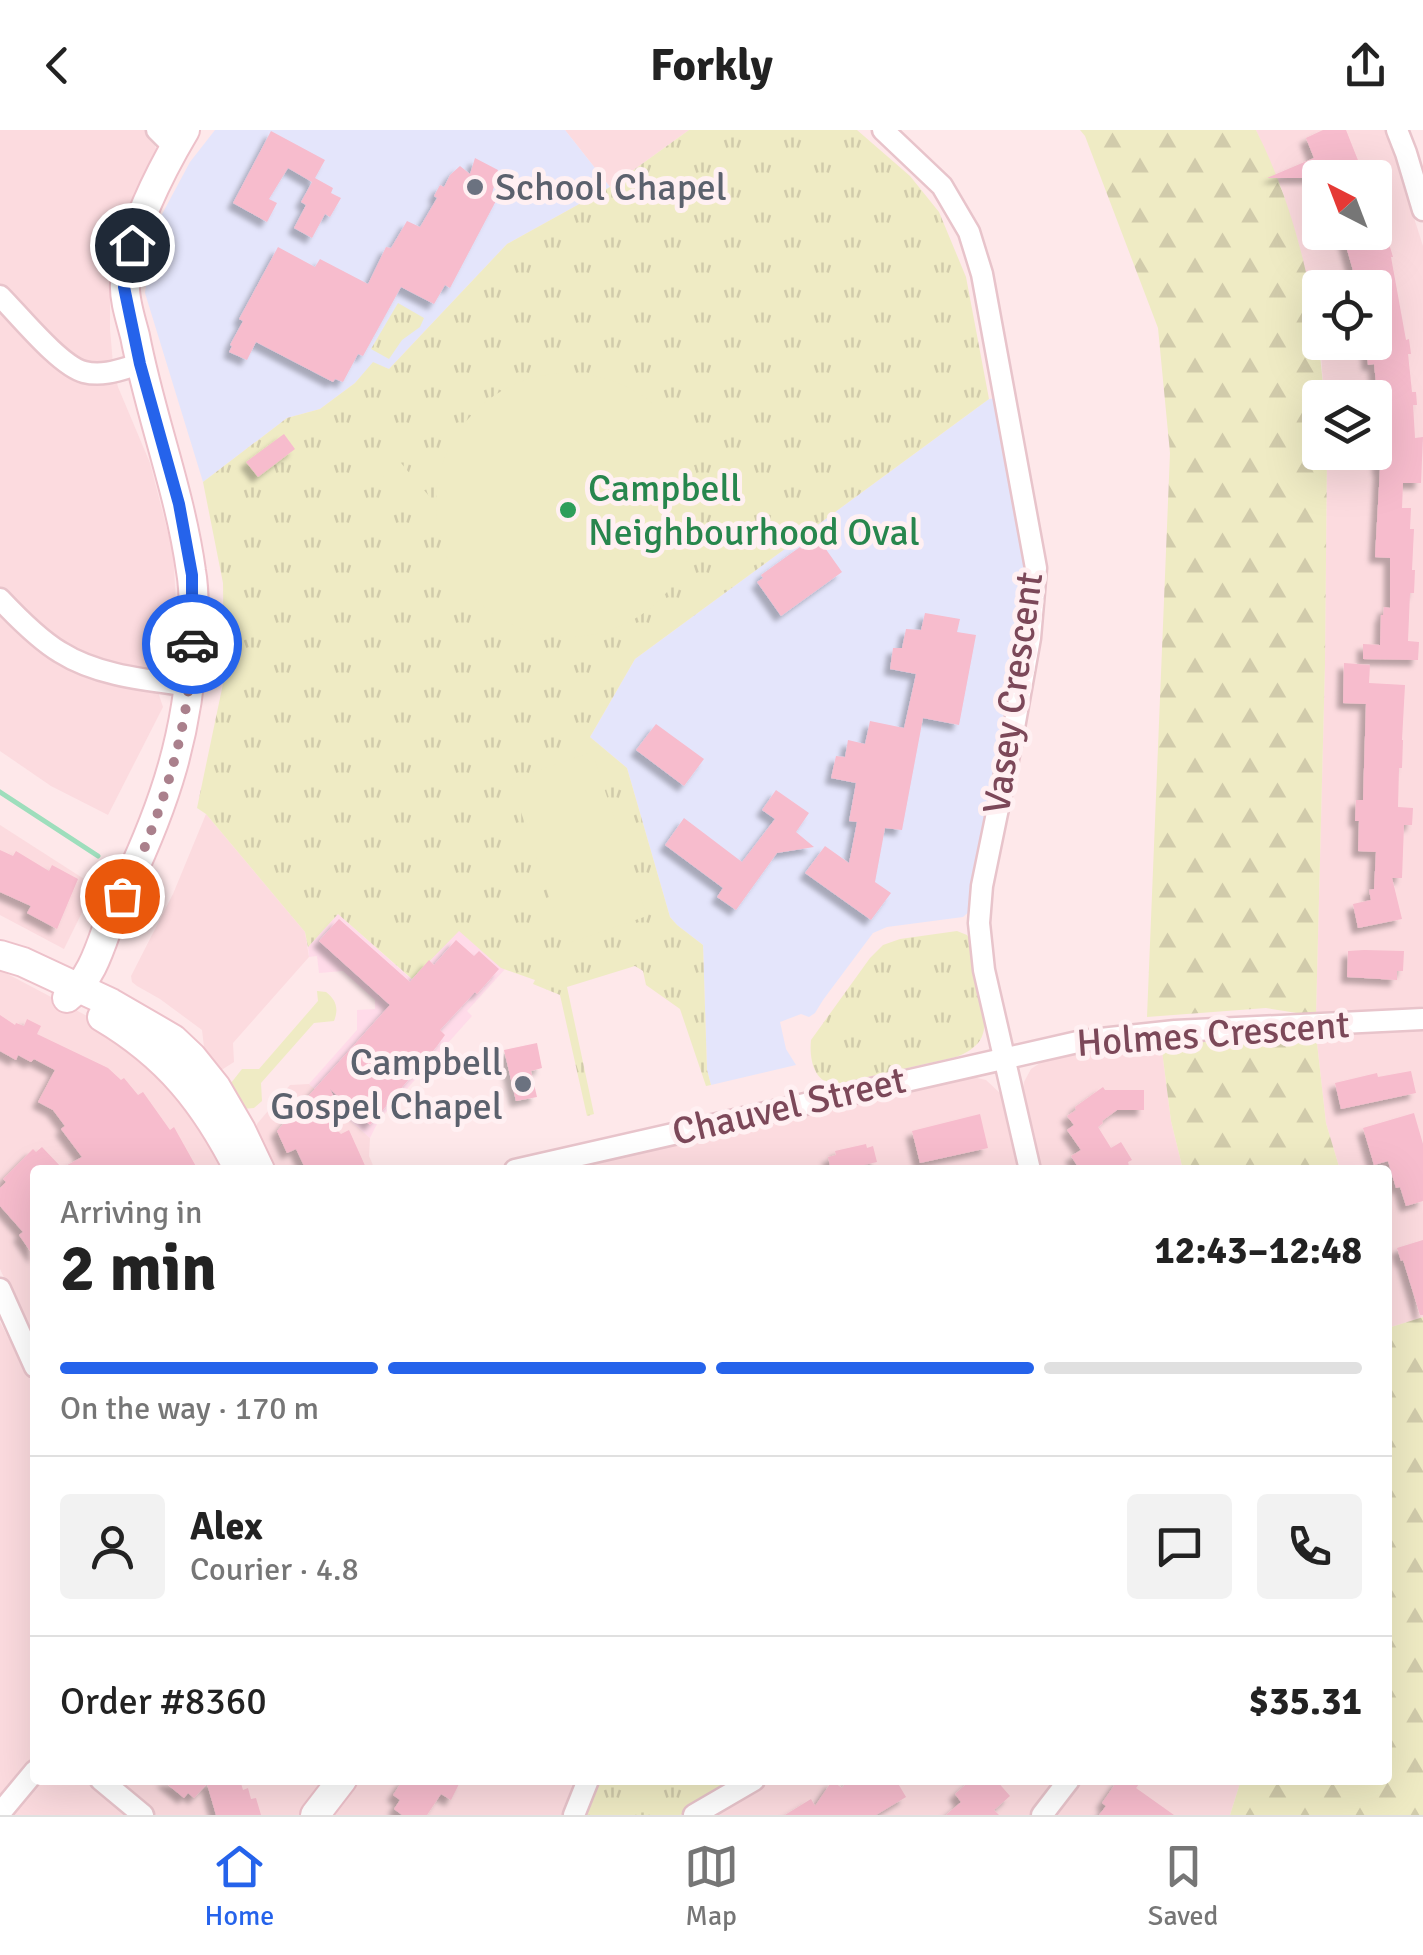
<!DOCTYPE html>
<html lang="en">
<head>
<meta charset="utf-8">
<style>
  body { margin:0; font-family:Signika,sans-serif; background:#f2f2f2; color:#222; height:100vh; display:flex; flex-direction:column; font-size:38px; white-space:nowrap }
  * { box-sizing:border-box; margin:0 }
  p { font-size:32px; color:#767676 }
  .icon { flex:none; width:55px; height:55px; fill:none; stroke:currentColor; stroke-width:2; stroke-linecap:round; stroke-linejoin:round }
  .map { position:relative; flex:1; overflow:hidden }
  .sheet { position:absolute; left:30px; top:1035px; width:1362px; height:620px; display:flex; flex-direction:column; background:#fff; border-radius:10px; box-shadow:0 10px 40px #0002 }
  .sheet>* { flex:none }
  .needle { width:65px; rotate:318deg }
  .tools { position:absolute; left:1302px; top:30px; display:grid; gap:20px }
  .tools a { display:grid; place-items:center; width:90px; height:90px; border-radius:10px; background:#fff; box-shadow:0 10px 40px #0002; font-size:50px }
  .pin { position:absolute; display:grid; place-items:center; width:85px; height:85px; color:#fff; margin:-42px; border:5px solid #fff; border-radius:50%; box-shadow:0 2px 10px #0007 }
  .courier { position:absolute; display:grid; place-items:center; width:100px; height:100px; margin:-50px; border:8px solid #2563eb; border-radius:50%; background:#fff; color:#222; box-shadow:0 2px 12px #0007 }
  .headline em { font-style:normal; font-weight:700 }
  .headline div { display:flex; flex-direction:column-reverse }
  .headline { display:flex; align-items:center; justify-content:space-between; height:170px; padding:0 30px }
  h1 { font-size:65px; font-weight:700; line-height:75px }
  .bar { display:grid; grid-template-columns:repeat(4,1fr); gap:15px 10px; align-content:center; height:120px; padding:0 30px }
  .bar i { height:12px; border-radius:8px; background:#e0e0e0 }
  .bar .on { background:#2563eb }
  .bar p { grid-column:span 4 }
  .line { display:flex; align-items:center; gap:25px; padding:0 30px; border-top:2px solid #e0e0e0 }
  .line div { flex:1 }
  .round { display:grid; place-items:center; flex:none; width:105px; height:105px; border-radius:10px; background:#f2f2f2 }
  header { display:flex; justify-content:space-between; align-items:center; height:130px; padding:0 30px; background:#fff; font-size:45px; font-weight:700 }
  .tabs { display:flex; justify-content:space-around; align-items:center; height:140px; border-top:2px solid #e0e0e0; background:#fff; font-size:28px; color:#767676 }
  .tabs a { display:grid; justify-items:center; gap:5px }
  .tabs .on { color:#2563eb }
  .map>svg:first-child { display:block }
</style>
</head>
<body>
<header><svg class="icon" aria-label="back" viewBox="0 0 24 24"><path d="M15 5l-7 7 7 7"/></svg>Forkly<svg class="icon" aria-label="share" viewBox="0 0 24 24"><path d="M12 15V3M7 8l5-5 5 5M5 13v7h14v-7"/></svg></header>
<div class="map">
<svg width="1423" height="1685" viewBox="0 0 1423 1685">
  <defs>
    <pattern id="grass-tufts" width="24" height="20" patternUnits="userSpaceOnUse" patternTransform="scale(2.5)"><rect width="24" height="20" fill="#efebc4"/><path d="M3 7l-1-3M5 7V3M7 7l1-3M15 17l-1-3M17 17v-4M19 17l1-3" fill="none" stroke="#d1cbab"/></pattern>
    <pattern id="forest-firs" width="22" height="20" patternUnits="userSpaceOnUse" patternTransform="scale(2.5)"><rect width="22" height="20" fill="#efebc4"/><path d="M5 1l3.5 6h-7zM16 11l3.5 6h-7z" fill="#d1cbab"/></pattern>
    <filter id="shadow"><feDropShadow dx="-6" dy="6" stdDeviation="2.5" flood-color="#0004"/></filter>
  </defs>
  <rect width="100%" height="100%" fill="#fee8ea"/>
  <g fill="#fcdbdf" fill-rule="evenodd">
    <polygon points="0,0 151,0 156,19 153,37 137,78 115,120 110,161 110,199 113,234 99,238 73,229 0,158"/>
    <polygon points="565,0 689,0 610,57"/>
    <path d="M1256,0h130l37,116v760l-11,3 -96,7 9,-352 2,-211 48,-1v-54l-51,-1 -4,-58 -37,-147zM1320,48h55v54h-55zM1320,158h55v54h-55z"/>
    <polygon points="0,166 57,226 114,242 118,257 150,333 173,422 176,472 170,528 149,535 163,577 108,685 51,656 0,621"/>
    <polygon points="206,684 305,802 309,827 233,913 234,932 223,939 217,940 206,934 202,900 160,869 137,856 132,852 131,846 173,764"/>
    <polygon points="0,695 95,756 64,819 0,785"/>
    <polygon points="0,840 106,896 147,924 233,1040 35,1040 35,1216 0,1139"/>
    <polygon points="1414,898 1423,900 1423,1187 1388,1198 1388,1040 1340,1040 1326,993 1316,904"/>
    <polygon points="1161,913 1171,991 1183,1040 1039,1040 1022,968 1024,952 1031,939 1046,929 1081,921"/>
    <polygon points="973,947 986,950 1001,964 1020,1040 559,1040"/>
    <polygon points="309,954 370,1008 369,1026 375,1040 266,1040 254,1005 257,994 290,955"/>
    <polygon points="0,1192 35,1259 35,1641 0,1683"/>
    <polygon points="39,1650 87,1650 129,1685 10,1685"/>
    <polygon points="114,1650 329,1650 302,1685 156,1685"/>
    <polygon points="354,1650 579,1650 565,1685 329,1685"/>
    <polygon points="770,1650 1058,1650 1031,1685 710,1685"/>
    <polygon points="1079,1650 1241,1650 1230,1685 1054,1685"/>
  </g>
  <polygon fill="#ffdbe9" points="338,784 411,849 459,800 505,839 467,881 472,886 379,990 370,1008 309,954 357,900 357,880 375,879 375,870 343,841 319,843 317,826 309,827 308,817"/>
  <g fill="#e4e5fb">
    <polygon points="215,0 565,0 610,57 507,114 389,239 373,233 355,253 320,279 287,288 203,352 145,163 153,101 190,32"/>
    <polygon points="996,268 1028,420 1028,470 972,779 963,787 887,797 873,803 823,870 815,883 809,887 801,884 780,892 786,919 796,935 711,955 707,940 703,815 677,795 670,787 627,638 590,607 635,529 989,269"/>
  </g>
  <g fill="url(#grass-tufts)">
    <polygon points="689,0 857,0 910,46 939,82 966,147 989,269 635,529 590,607 627,638 670,787 677,795 703,815 707,940 711,955 706,956 680,879 646,855 643,841 635,836 567,857 594,984 587,986 560,865 533,854 535,850 501,838 459,801 412,849 338,784 308,817 305,802 206,684 197,678 224,549 223,453 203,352 287,288 320,279 355,253 373,232 389,239 507,114 610,57"/>
    <polygon points="398,173 424,188 420,197 402,210 389,229 371,219"/>
    <path d="M957,801l10,4 4,7c3,16 6,32 9,48 6,32 12,54 -24,67l-119,27c-23,0 -28,-25 -26,-44l59,-82 13,-13 17,-6z"/>
    <polygon points="597,1650 741,1650 680,1685 587,1685"/>
  </g>
  <g fill="url(#forest-firs)">
    <path d="M1080,0h176c42,84 61,174 68,267l-4,1v54l7,1 -2,211 -9,352 -50,-8 -119,9 23,-564 -12,-125 -73,-192z"/>
    <polygon points="1316,904 1326,993 1340,1040 1183,1040 1171,991 1161,913"/>
    <polygon points="1423,1187 1423,1685 1230,1685 1241,1650 1388,1650 1388,1198"/>
  </g>
  <g fill="#efebc4">
    <circle cx="568" cy="375" r="132"/>
    <polygon points="395,326 435,373 418,387 378,340"/>
    <polygon points="592,622 647,786 566,814 510,650"/>
    <path d="M317,861l9,1c10,8 13,16 8,29l-20,2 -53,60 1,18 -8,7 -11,1 -14,-18 2,-8 11,-14h17l59,-68z"/>
  </g>
  <g fill="none" stroke-linecap="round" stroke-linejoin="round">
    <polyline stroke="#9edebc" stroke-width="5" points="0,662 98,726"/>
  </g>
  <g fill="#f7bccd" filter="url(#shadow)">
    <polygon points="1323,0 1346,0 1365,48 1267,48 1314,28 1306,8"/>
    <polygon points="271,1 325,30 315,48 333,58 331,63 341,68 330,87 325,84 312,108 294,98 306,75 301,72 312,52 288,38 269,69 277,73 267,92 233,73"/>
    <polygon points="475,28 498,40 492,64 498,67 450,158 445,155 434,174 401,157 363,226 358,224 343,252 335,249 333,252 256,212 247,230 229,222 232,216 230,215 243,191 239,189 278,117 315,137 320,129 368,154 386,117 391,118 407,91 420,97 437,68 434,66 440,55 444,57 450,45 460,36 470,44"/>
    <polygon points="1378,77 1393,127 1391,127 1406,210 1409,209 1411,224 1408,224 1412,262 1416,262 1417,275 1413,275 1415,308 1423,307 1421,353 1403,353 1402,378 1411,378 1410,399 1414,399 1412,440 1415,440 1414,463 1410,463 1408,511 1419,512 1418,530 1363,529 1363,514 1380,515 1381,485 1383,485 1384,477 1390,478 1390,428 1375,427 1380,339 1378,339 1380,291 1374,234 1368,235 1366,212 1375,212 1375,158 1358,158 1342,102 1375,102 1375,78"/>
    <polygon points="284,304 295,319 258,347 246,332"/>
    <polygon points="818,408 842,442 781,486 757,452 763,448 761,445 800,417 802,419"/>
    <polygon points="925,483 960,489 957,502 976,505 959,595 923,588 902,700 885,698 875,752 891,763 871,790 805,743 825,716 849,733 857,692 849,691 856,653 831,648 836,626 845,627 848,610 865,614 870,591 904,598 916,544 890,539 893,518 902,518 906,499 921,500"/>
    <polygon points="1344,533 1370,535 1369,553 1405,555 1402,610 1403,610 1402,638 1399,638 1398,677 1413,678 1412,695 1404,695 1402,748 1392,748 1402,789 1358,798 1353,774 1371,770 1369,760 1374,759 1376,722 1358,721 1359,691 1355,691 1356,670 1363,670 1366,574 1343,573"/>
    <polygon points="656,594 704,629 684,656 636,620"/>
    <polygon points="776,660 809,683 796,702 814,717 777,723 736,780 717,767 723,758 665,715 684,688 742,732 775,689 762,680"/>
    <polygon points="0,720 13,726 16,721 49,741 52,735 78,749 57,799 27,783 31,776 0,762"/>
    <polygon points="339,789 410,852 429,830 434,835 456,810 474,826 479,821 499,839 477,864 475,862 440,900 445,905 437,916 370,995 330,959 338,976 326,989 341,1004 349,1000 367,1040 306,1040 296,1019 287,1023 277,1001 390,875 319,811"/>
    <polygon points="1364,820 1404,821 1403,841 1397,841 1397,850 1347,847 1348,821"/>
    <polygon points="0,885 15,895 16,893 24,896 27,889 41,896 37,904 108,938 121,950 124,948 138,965 143,962 170,1000 174,997 198,1040 35,1040 35,1128 19,1105 23,1102 0,1076 0,1058 6,1052 3,1049 33,1019 36,1022 42,1017 62,1038 82,1027 61,999 65,996 53,980 38,972 55,940 34,929 31,932 18,925 16,930 0,921"/>
    <polygon points="537,913 542,938 531,941 537,967 516,971 504,920"/>
    <polygon points="1411,941 1416,963 1341,979 1335,953 1377,943 1378,947"/>
    <polygon points="1103,957 1105,960 1144,960 1144,980 1117,980 1102,991 1103,993 1098,997 1111,1018 1121,1012 1132,1030 1128,1032 1130,1040 1080,1040 1071,1026 1081,1020 1067,1000 1074,995 1067,986 1076,980 1075,977"/>
    <polygon points="1414,983 1423,1014 1423,1071 1406,1076 1400,1057 1396,1058 1388,1031 1374,1035 1363,998"/>
    <polygon points="980,984 988,1018 920,1033 912,1001"/>
    <polygon points="866,1014 867,1018 873,1016 877,1032 842,1040 831,1040 828,1027 836,1025 835,1021"/>
    <polygon points="1423,1110 1423,1185 1420,1185 1403,1130 1401,1131 1397,1118"/>
    <polygon points="162,1650 240,1650 243,1660 248,1658 251,1669 256,1668 261,1685 216,1685 207,1654 194,1668 188,1663 184,1668"/>
    <polygon points="403,1650 461,1650 451,1670 441,1664 427,1685 402,1685 394,1679 400,1670 393,1665"/>
    <polygon points="848,1650 896,1650 906,1667 876,1685 785,1685 811,1669 815,1676 832,1651 842,1658"/>
    <polygon points="971,1650 996,1650 1010,1666 994,1680 999,1685 946,1685 961,1672 955,1664"/>
    <polygon points="1118,1650 1142,1650 1136,1658 1174,1685 1099,1685 1106,1676 1102,1673"/>
  </g>
  <g fill="none" stroke-linecap="round" stroke-linejoin="round">
    <g stroke="#e8c4cb" stroke-width="25">
      <g id="street">
        <polyline points="157,0 175,18"/>
        <polyline points="883,0 942,56 969,102 982,144 1036,438 1030,508 1010,620 982,756 979,793 984,840 1030,1040"/>
        <polyline points="1397,0 1406,23 1423,80"/>
        <path d="M0,166c19,19 60,70 84,76 20,5 38,-3 56,-8"/>
        <path d="M0,469c16,17 40,41 60,53 38,24 87,28 131,34"/>
        <polyline points="515,1040 1082,911 1175,901 1423,889"/>
        <polyline points="0,1159 35,1237"/>
        <polyline points="101,1650 143,1685"/>
        <polyline points="0,1683 35,1641"/>
        <polyline points="574,1685 588,1650"/>
        <polyline points="694,1685 754,1650"/>
        <polyline points="1042,1685 1069,1650"/>
      </g>
    </g>
    <g stroke="#edc1ca" stroke-width="32">
      <g id="secondary">
        <polyline points="0,825 23,832 111,873 173,909 192,927 216,957 241,1000 260,1040"/>
        <path d="M67,868c24,-18 33,-50 43,-78 4,-11 10,-23 16,-34 40,-84 62,-153 67,-246 1,-22 2,-47 -2,-69 -11,-80 -41,-156 -56,-235 -4,-16 -11,-36 -10,-52 3,-49 35,-112 60,-154"/>
        <path d="M102,887c66,39 103,86 137,153"/>
        <polyline points="315,1685 342,1650"/>
      </g>
    </g>
    <use href="#street" stroke="#fff" stroke-width="20"/>
    <use href="#secondary" stroke="#fff" stroke-width="28"/>
  </g>
  <g fill="none" stroke-linecap="round" stroke-linejoin="round">
    <path stroke="#aa808c" stroke-width="10" stroke-dasharray="0 18" d="M122,766c6,-15 14,-28 20,-42 28,-68 48,-137 50,-210"/>
    <polyline stroke="#2563eb" stroke-width="12" points="132,115 124,157 140,234 179,374 192,445 192,514"/>
  </g>
  <g fill="#6b7280" stroke="#fff0f2" stroke-width="4">
    <circle cx="475" cy="57" r="10"/>
    <circle cx="523" cy="954" r="10"/>
  </g>
  <circle fill="#2e9e5b" stroke="#fff0f2" stroke-width="4" cx="568" cy="380" r="10"/>
  <g text-anchor="middle" dominant-baseline="central" stroke-width="10" stroke-linejoin="round" paint-order="stroke">
    <g font-size="38" fill="#5b616d" stroke="#fff0f2" text-anchor="start">
      <text x="495" y="57">School Chapel</text>
      <text x="503" y="932" text-anchor="end">Campbell<tspan x="503" dy="44">Gospel Chapel</tspan></text>
    </g>
    <g font-size="38" fill="#27864d" stroke="#fff0f2" text-anchor="start">
      <text x="588" y="358">Campbell<tspan x="588" dy="44">Neighbourhood Oval</tspan></text>
    </g>
    <g font-size="38" fill="#7c4859" stroke="#fff0f2">
      <text transform="translate(1013 563) rotate(-82)">Vasey Crescent</text>
      <text transform="translate(1213 904) rotate(-4)">Holmes Crescent</text>
      <text transform="translate(789 976) rotate(-13)">Chauvel Street</text>
    </g>
  </g>
</svg>
<div class="tools">
<a><svg class="needle" viewBox="-14 -14 28 28"><path d="M0-13l5 13h-10z" fill="#e53935"/><path d="M0 13l5-13h-10z" fill="#767676"/></svg></a>
<a><svg class="icon" aria-label="locate" viewBox="0 0 24 24"><circle cx="12" cy="12" r="6"/><path d="M12 2v4M12 18v4M2 12h4M18 12h4"/></svg></a>
<a><svg class="icon" aria-label="layers" viewBox="0 0 24 24"><path d="M12 4l9 5-9 5-9-5zM3 14l9 5 9-5"/></svg></a>
</div>
<div class="pin" style="left:122px;top:766px;background:#ea580c"><svg class="icon" aria-label="bag" viewBox="0 0 24 24"><path d="M5 8h14l-1 12H6zM9 8a3 3 0 0 1 6 0"/></svg></div>
<div class="pin" style="left:132px;top:115px;background:#1f2937"><svg class="icon" aria-label="home" viewBox="0 0 24 24"><path d="M3 11l9-7 9 7M6 9v11h12V9"/></svg></div>
<div class="courier" style="left:192px;top:514px"><svg class="icon" aria-label="car" viewBox="0 0 24 24"><path d="M5 17H2v-5l4-1 3-4h7l3 4 3 1v5h-3M9 17h6M6 11h13"/><circle cx="7" cy="17" r="2"/><circle cx="17" cy="17" r="2"/></svg></div>
<section class="sheet">
<div class="headline"><div><h1>2 min</h1><p>Arriving in</p></div><em>12:43–12:48</em></div>
<div class="bar"><i class="on"></i><i class="on"></i><i class="on"></i><i></i><p>On the way · 170 m</p></div>
<div class="line" style="height:180px"><a class="round"><svg class="icon" aria-label="person" viewBox="0 0 24 24"><circle cx="12" cy="8" r="4"/><path d="M4 21q1-7 8-7t8 7"/></svg></a><div><b>Alex</b><p>Courier · 4.8</p></div><a class="round"><svg class="icon" aria-label="chat" viewBox="0 0 24 24"><path d="M4 5h16v11H9l-5 4z"/></svg></a><a class="round"><svg class="icon" aria-label="phone" viewBox="0 0 24 24"><path d="M5 4h4l2 5-3 2q2 4 5 5l2-3 5 2v4C11 20 4 13 5 4z"/></svg></a></div>
<div class="line" style="height:130px"><div>Order #8360</div><b>$35.31</b></div>
</section>
</div>
<nav class="tabs">
<a class="on"><svg class="icon" aria-label="home" viewBox="0 0 24 24"><path d="M3 11l9-7 9 7M6 9v11h12V9"/></svg>Home</a>
<a><svg class="icon" aria-label="map" viewBox="0 0 24 24"><path d="M3 6l6-2 6 2 6-2v14l-6 2-6-2-6 2zM9 4v14M15 6v14"/></svg>Map</a>
<a><svg class="icon" aria-label="saved" viewBox="0 0 24 24"><path d="M7 4h10v16l-5-4-5 4z"/></svg>Saved</a>
</nav>
</body>
</html>
